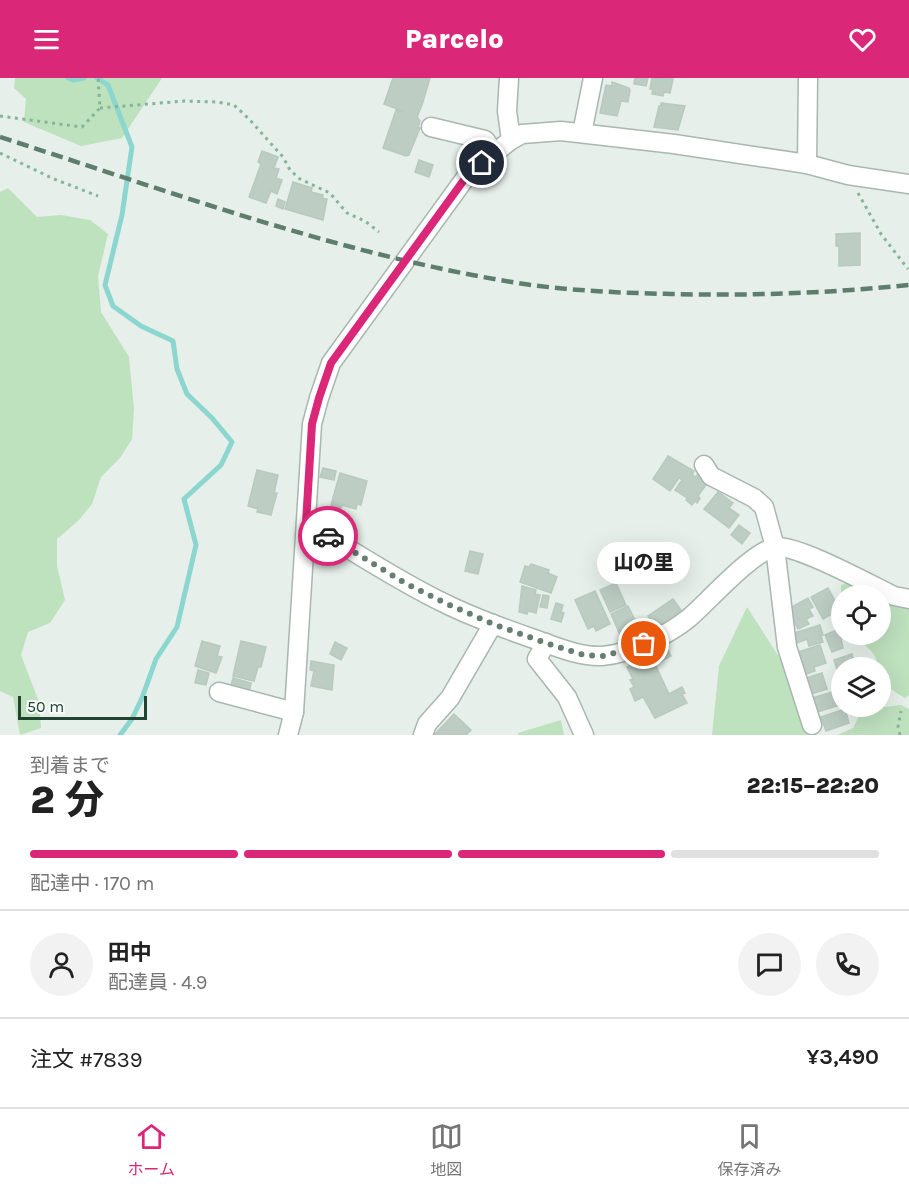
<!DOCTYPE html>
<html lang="ja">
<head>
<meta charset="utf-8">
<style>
  body { margin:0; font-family:Karla,"Noto Sans JP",sans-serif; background:#f2f2f2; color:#222; height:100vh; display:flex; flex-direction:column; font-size:22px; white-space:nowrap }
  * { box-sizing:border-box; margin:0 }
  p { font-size:20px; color:#767676 }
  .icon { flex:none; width:33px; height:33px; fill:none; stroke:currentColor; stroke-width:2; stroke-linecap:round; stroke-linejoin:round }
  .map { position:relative; height:657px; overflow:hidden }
  .drawer { display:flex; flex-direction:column; background:#fff; flex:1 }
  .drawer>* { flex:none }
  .controls { position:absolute; left:831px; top:507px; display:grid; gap:12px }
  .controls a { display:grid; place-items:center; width:60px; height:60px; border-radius:50%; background:#fff; box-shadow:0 6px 24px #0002; font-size:30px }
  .scale { position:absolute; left:18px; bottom:15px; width:129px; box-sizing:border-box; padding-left:6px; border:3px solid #234332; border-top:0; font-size:16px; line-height:21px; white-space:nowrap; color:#234332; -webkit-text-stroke:4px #f7fbf8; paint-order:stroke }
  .pin { position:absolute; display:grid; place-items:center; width:51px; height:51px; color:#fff; margin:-26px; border:3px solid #fff; border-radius:50%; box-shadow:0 2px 6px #0007 }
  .courier { position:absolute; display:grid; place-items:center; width:60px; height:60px; margin:-30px; border:4px solid #db2777; border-radius:50%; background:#fff; color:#222; box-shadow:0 2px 8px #0007 }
  .bubble { position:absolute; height:42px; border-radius:21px; background:#fff; box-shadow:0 6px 24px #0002; font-size:20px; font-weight:800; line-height:42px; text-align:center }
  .summary em { font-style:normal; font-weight:800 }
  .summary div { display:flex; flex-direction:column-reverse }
  .summary { display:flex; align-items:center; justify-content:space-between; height:102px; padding:0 30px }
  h1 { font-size:39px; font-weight:800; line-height:45px }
  .bar { display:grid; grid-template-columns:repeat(4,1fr); gap:9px 6px; align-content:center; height:72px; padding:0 30px }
  .bar i { height:8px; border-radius:4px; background:#e0e0e0 }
  .bar .on { background:#db2777 }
  .bar p { grid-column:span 4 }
  .line { display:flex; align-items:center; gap:15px; padding:0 30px; border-top:2px solid #e0e0e0 }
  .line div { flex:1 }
  .round { display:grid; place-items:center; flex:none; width:63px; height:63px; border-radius:32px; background:#f2f2f2 }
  header { display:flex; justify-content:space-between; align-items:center; height:78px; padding:0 30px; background:#db2777; color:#fff; font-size:27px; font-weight:800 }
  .menu { display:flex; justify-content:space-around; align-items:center; height:84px; border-top:2px solid #e0e0e0; background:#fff; font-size:16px; color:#767676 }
  .menu a { display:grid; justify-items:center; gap:3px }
  .menu .on { color:#db2777 }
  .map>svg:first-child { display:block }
</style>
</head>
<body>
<header><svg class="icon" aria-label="menu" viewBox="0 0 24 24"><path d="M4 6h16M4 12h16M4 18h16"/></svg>Parcelo<svg class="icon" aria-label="heart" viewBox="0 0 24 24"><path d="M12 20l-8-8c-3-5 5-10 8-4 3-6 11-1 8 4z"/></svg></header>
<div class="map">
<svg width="909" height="657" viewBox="0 0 909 657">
  <rect width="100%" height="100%" fill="#e6efe9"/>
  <g fill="#bee1be">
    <polygon points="15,0 162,0 122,60 81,68 24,44 26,21 14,10"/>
    <polygon points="8,110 37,139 61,137 90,142 108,156 98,198 101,234 129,279 134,331 132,361 120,380 101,399 92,426 79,442 57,461 57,488 65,522 50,545 28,554 21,577 39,624 41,650 20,657 13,619 0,613 0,114"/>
    <path d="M851,504l58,24v89l-4,3c-13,-8 -24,-14 -25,-30l-2,-1c-3,-20 -14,-18 -21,-32l23,-1v-38h-38l-1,8v-19z"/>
    <polygon points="747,529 781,582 809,657 712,657 719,588"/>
    <polygon points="901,627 909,631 909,657 837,657 853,650 862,632"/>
    <polygon points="561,642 564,657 518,657 518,655"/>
  </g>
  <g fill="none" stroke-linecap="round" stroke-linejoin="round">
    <g stroke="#8bd7cf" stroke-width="5">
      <polyline points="68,0 73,2 84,0"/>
      <polyline points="97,0 108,7 132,69 122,137 105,207 113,228 141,248 173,263 177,291 187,316 212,340 232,364 221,387 184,421 196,467 177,549 156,581 142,620 132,641 120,657"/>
    </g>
  </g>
  <g fill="#bdcdc3" stroke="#b7cabd" stroke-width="1.5">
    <polygon points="393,0 430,0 422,27 417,39 420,43 418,50 420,50 409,77 406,78 383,70 396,32 402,34 403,33 384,26"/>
    <polygon points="635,0 648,0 646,8 634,6"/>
    <polygon points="652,0 673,1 670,15 664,14 663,18 652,16 653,11 650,11"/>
    <polygon points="612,4 629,10 630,12 628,24 621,23 617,38 600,35 606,7 612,8"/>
    <polygon points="661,25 685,28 678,52 654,49 659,28 661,28"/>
    <polygon points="262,73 278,79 274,90 279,91 276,100 282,102 277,116 271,113 266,125 249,119 261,86 258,84"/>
    <polygon points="419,82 433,87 429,99 415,94"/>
    <polygon points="293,104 312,110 311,114 323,117 322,120 327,121 323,142 285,131"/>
    <polygon points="278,121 285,124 283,131 276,128"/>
    <polygon points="860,155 860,187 839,188 839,168 836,168 836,156"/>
    <polygon points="668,378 694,393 692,397 696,399 697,397 708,404 698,418 700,420 697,425 695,423 692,427 686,422 687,420 675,412 682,402 679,400 670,413 653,401"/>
    <polygon points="323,390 336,393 334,402 320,399"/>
    <polygon points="257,392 278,397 274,415 277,415 271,437 257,434 258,431 248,428"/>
    <polygon points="340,395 367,403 361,427 357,426 356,431 342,427 341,430 331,427"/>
    <polygon points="718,414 733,425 729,430 739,437 729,450 704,431"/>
    <polygon points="739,447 750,455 742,466 731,457"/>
    <polygon points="470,473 483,476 478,496 465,493"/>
    <polygon points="531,486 549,492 548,495 557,499 551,515 520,504 525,488 529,489"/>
    <polygon points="616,505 626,527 610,534 600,512"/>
    <polygon points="522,508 536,512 535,516 540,517 536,535 528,533 527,536 519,534"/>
    <polygon points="828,510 837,526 833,529 836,534 823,541 811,519"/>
    <polygon points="595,513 610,546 596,553 594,548 588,551 575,522"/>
    <polygon points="543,517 549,518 547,530 540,529"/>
    <polygon points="808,520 813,529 809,531 813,538 806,541 809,546 798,551 788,531"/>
    <polygon points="673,521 681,532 656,550 648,538"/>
    <polygon points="556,525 563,527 561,534 564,535 561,544 551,541"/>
    <polygon points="628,528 639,550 621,559 611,536"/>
    <polygon points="820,547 823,557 821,558 823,564 809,568 807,561 797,565 794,555"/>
    <polygon points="837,552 839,557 840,556 843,570 832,574 825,557"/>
    <polygon points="202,563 220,568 217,578 222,579 216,595 195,588"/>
    <polygon points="241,563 266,569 261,589 258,589 254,603 233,598"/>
    <polygon points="335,564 347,570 341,582 330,576"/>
    <polygon points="664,564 671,578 655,586 669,616 682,609 685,615 682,616 687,625 655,640 643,619 635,623 630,611 634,609 630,602 633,601 627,589 643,581 641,575"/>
    <polygon points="820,567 826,585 814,589 815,593 806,596 805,592 802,594 795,575"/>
    <polygon points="852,576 856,590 842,590 840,601 834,582"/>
    <polygon points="311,583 334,587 332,612 311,608 314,593 310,592"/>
    <polygon points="198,592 209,595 206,607 195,605"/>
    <polygon points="822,595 827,611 811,616 806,600"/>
    <polygon points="233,600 251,605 249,615 230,611"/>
    <polygon points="836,613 840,627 817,634 812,620"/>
    <polygon points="845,631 849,645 826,653 821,639"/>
    <polygon points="454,636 471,652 466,657 434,657"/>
  </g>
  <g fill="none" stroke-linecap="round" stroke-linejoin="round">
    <g stroke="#a8b8ae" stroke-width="21">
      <g id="minor">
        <polyline points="509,0 507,33 511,62"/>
        <polyline points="431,49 485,62 494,74"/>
        <polyline points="582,55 593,0"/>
        <polyline points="807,86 808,0"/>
        <polyline points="704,387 711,398 754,420 764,429 775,469 787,569 812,647"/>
        <path d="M306,445c46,27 90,57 138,80 30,15 61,26 93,37 20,7 43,17 65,16 28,-2 66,-21 87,-38 19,-16 65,-69 88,-71 23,-1 92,37 117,49l15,3"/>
        <polyline points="546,565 537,581 567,619 584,657"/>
        <polyline points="219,614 294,634"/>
        <polyline points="288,657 294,634 312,346 319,320 331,285 469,95 511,62 522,56 561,53 674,66 807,86 848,97 909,106"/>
        <polyline points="423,657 427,646 450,620 493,546"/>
      </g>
    </g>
    <g stroke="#84b599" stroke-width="3" stroke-dasharray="3 4.5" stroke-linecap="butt">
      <polyline points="100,30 184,23 217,24 234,27 249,41 283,79 290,92 300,101 330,115 347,135 365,143 379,154"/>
      <polyline points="0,38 82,49 100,30 98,0"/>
      <polyline points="0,75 54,101 98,118"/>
      <polyline points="858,115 881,156 908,191"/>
      <polyline points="900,657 898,649 901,633"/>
    </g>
    <use href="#minor" stroke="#fff" stroke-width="18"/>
    <path stroke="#5e7e6d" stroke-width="4.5" stroke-dasharray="12 6" stroke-linecap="butt" d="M0,59c175,56 349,121 531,148 46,6 93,8 140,9 80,2 159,-1 238,-9"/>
  </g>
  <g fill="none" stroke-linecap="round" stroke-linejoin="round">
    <polyline stroke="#677f72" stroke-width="6" stroke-dasharray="0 10.8" points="328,458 405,505 445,525 493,546 546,565 584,577 604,578 644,566"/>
    <polyline stroke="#db2777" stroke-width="8" points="328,458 306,445 312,346 319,320 331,285 469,95 482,85"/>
  </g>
</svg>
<div class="controls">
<a><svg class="icon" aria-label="locate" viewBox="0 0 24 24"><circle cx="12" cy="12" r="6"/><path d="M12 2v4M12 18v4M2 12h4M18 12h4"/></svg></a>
<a><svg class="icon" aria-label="layers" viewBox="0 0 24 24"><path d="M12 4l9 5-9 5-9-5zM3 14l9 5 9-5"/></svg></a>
</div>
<div class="scale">50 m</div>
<div class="pin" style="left:644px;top:566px;background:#ea580c"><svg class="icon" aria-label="bag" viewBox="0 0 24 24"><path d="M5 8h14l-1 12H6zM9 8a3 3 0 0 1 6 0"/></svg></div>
<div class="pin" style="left:482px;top:85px;background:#1f2937"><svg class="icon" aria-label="home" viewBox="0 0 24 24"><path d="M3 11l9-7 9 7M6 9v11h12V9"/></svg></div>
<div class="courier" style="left:328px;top:458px"><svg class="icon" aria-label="car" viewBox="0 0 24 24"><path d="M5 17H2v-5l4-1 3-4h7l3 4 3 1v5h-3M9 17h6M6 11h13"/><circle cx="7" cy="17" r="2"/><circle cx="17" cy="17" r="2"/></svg></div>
<div class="bubble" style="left:597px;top:464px;width:93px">山の里</div>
</div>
<section class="drawer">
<div class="summary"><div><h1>2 分</h1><p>到着まで</p></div><em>22:15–22:20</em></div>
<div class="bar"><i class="on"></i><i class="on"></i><i class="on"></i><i></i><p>配達中 · 170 m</p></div>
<div class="line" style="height:108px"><a class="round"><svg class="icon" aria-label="person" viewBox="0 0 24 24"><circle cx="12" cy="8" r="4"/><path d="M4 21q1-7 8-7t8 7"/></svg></a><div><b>田中</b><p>配達員 · 4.9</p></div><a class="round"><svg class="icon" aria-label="chat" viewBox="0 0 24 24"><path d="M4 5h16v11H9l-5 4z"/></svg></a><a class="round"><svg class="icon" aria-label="phone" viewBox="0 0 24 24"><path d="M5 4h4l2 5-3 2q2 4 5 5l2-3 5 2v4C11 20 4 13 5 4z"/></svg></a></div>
<div class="line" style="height:78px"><div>注文 #7839</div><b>¥3,490</b></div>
</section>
<nav class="menu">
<a class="on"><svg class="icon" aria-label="home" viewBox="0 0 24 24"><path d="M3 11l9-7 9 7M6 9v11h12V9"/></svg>ホーム</a>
<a><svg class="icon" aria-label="map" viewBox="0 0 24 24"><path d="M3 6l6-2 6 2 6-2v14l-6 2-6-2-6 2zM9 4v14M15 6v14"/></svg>地図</a>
<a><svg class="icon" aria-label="saved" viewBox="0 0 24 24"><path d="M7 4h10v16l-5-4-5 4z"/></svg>保存済み</a>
</nav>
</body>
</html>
